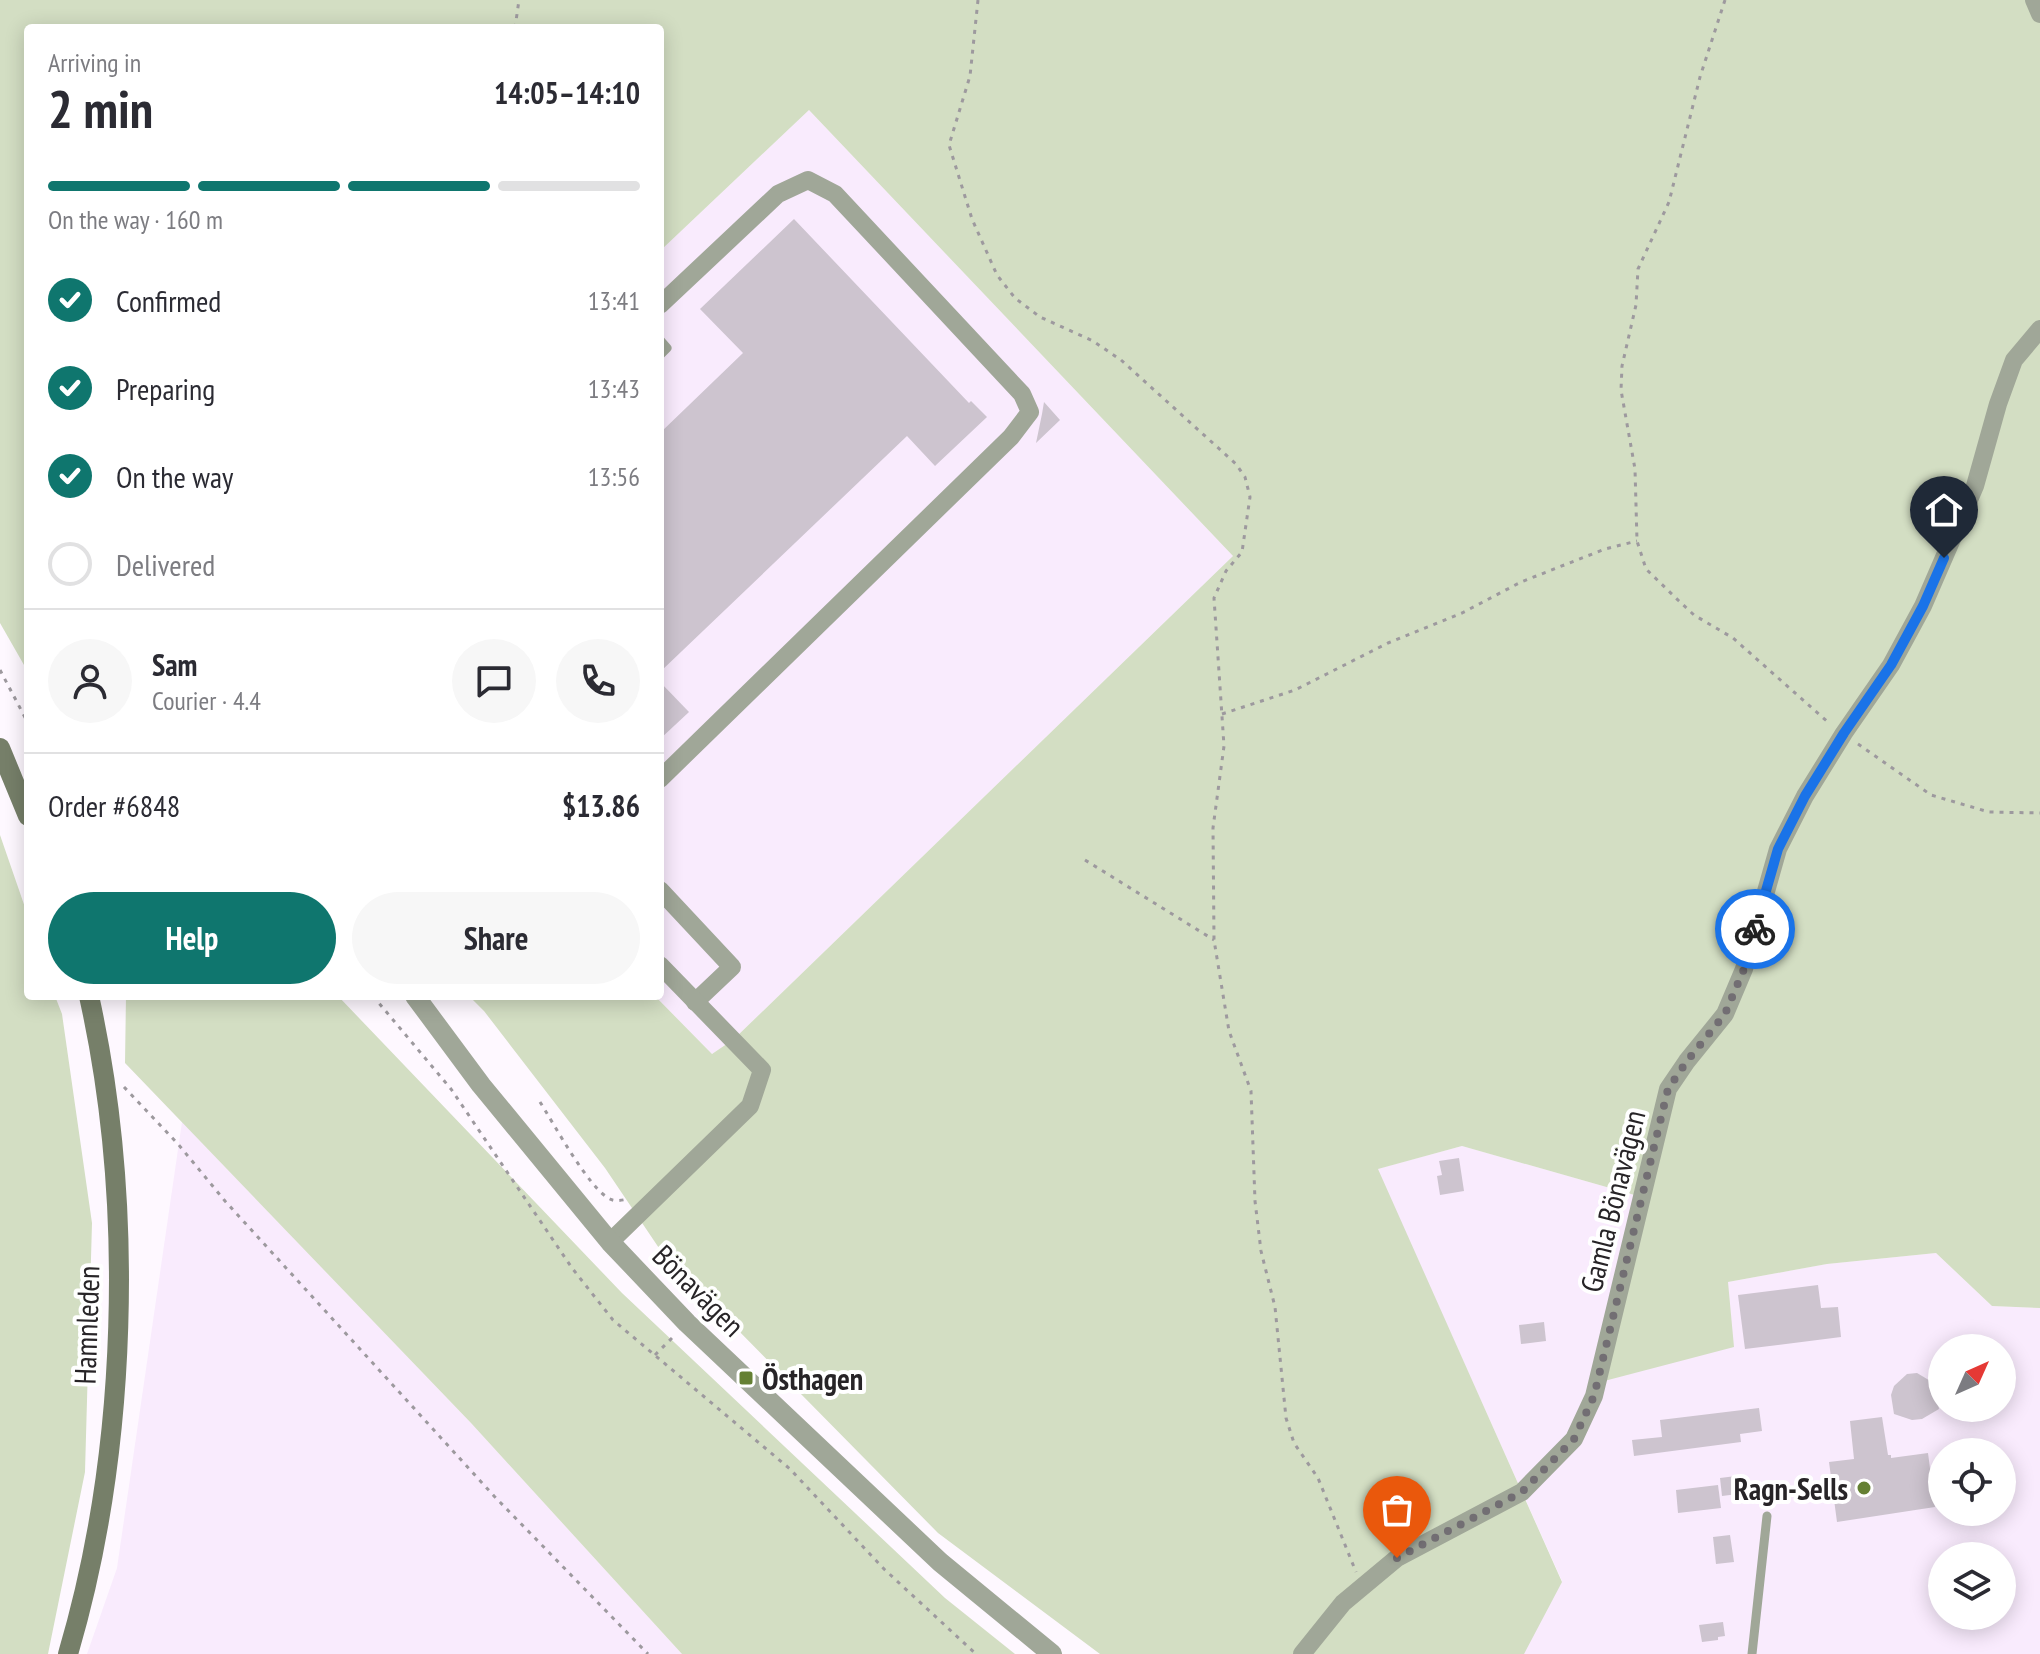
<!DOCTYPE html>
<html lang="en">
<head>
<meta charset="utf-8">
<style>
  body { margin:0; font-family:"PT Sans Narrow",sans-serif; background:#f7f7f7; color:#2b2b33; height:100vh; display:flex; flex-direction:column; font-size:30px; white-space:nowrap }
  * { box-sizing:border-box; margin:0 }
  p { font-size:26px; color:#7c7c81 }
  .icon { flex:none; width:44px; height:44px; fill:none; stroke:currentColor; stroke-width:2; stroke-linecap:round; stroke-linejoin:round }
  .map { position:relative; flex:1; overflow:hidden }
  .details { position:absolute; left:24px; top:24px; width:640px; height:976px; display:flex; flex-direction:column; background:#fff; border-radius:8px; box-shadow:0 4px 20px #0003 }
  .details>* { flex:none }
  .needle { width:52px; rotate:45deg }
  .fabs { position:absolute; left:1928px; top:1334px; display:grid; gap:16px }
  .fabs a { display:grid; place-items:center; width:88px; height:88px; border-radius:50%; background:#fff; box-shadow:0 4px 20px #0003; font-size:40px }
  .pin { position:absolute; display:grid; place-items:center; width:68px; height:68px; color:#fff; margin:-82px -34px; border-radius:50% 50% 50% 0; rotate:-45deg; box-shadow:0 0 8px #0007 }
  .pin .icon { rotate:45deg }
  .courier { position:absolute; display:grid; place-items:center; width:80px; height:80px; margin:-40px; border:6px solid #1a73e8; border-radius:50%; background:#fff; color:#222; box-shadow:0 2px 10px #0007 }
  .headline em { font-style:normal; font-weight:600 }
  .headline div { display:flex; flex-direction:column-reverse }
  .headline { display:flex; align-items:center; justify-content:space-between; height:136px; padding:0 24px }
  h1 { font-size:52px; font-weight:600; line-height:60px }
  .bar { display:grid; grid-template-columns:repeat(4,1fr); gap:12px 8px; align-content:center; height:96px; padding:0 24px }
  .bar i { height:10px; border-radius:6px; background:#e1e1e2 }
  .bar .on { background:#0f766e }
  .bar p { grid-column:span 4 }
  .line { display:flex; align-items:center; gap:20px; padding:0 24px; border-top:2px solid #e1e1e2 }
  .line div { flex:1 }
  .round { display:grid; place-items:center; flex:none; width:84px; height:84px; border-radius:42px; background:#f7f7f7 }
  ol { padding:0 24px; list-style:none }
  li { display:flex; align-items:center; gap:24px; height:88px }
  li p { margin-inline-start:auto }
  li .icon { padding:8px; border-radius:50%; background:#0f766e; color:#fff; stroke-width:4 }
  li:last-child { color:#7c7c81 }
  li i { width:44px; height:44px; border:4px solid #e1e1e2; border-radius:50% }
  .cta { display:flex; gap:16px; margin-top:auto; padding:16px 24px }
  .cta a { flex:1; height:92px; border-radius:48px; background:#0f766e; color:#fff; font-size:32px; font-weight:600; line-height:92px; text-align:center }
  .cta a+a { background:#f7f7f7; color:#2b2b33 }
  .map>svg:first-child { display:block }
</style>
</head>
<body>
<div class="map">
<svg width="2040" height="1654" viewBox="0 0 2040 1654">
  <rect width="100%" height="100%" fill="#fef8ff"/>
  <g fill="#f9ebfd" fill-rule="evenodd">
    <polygon points="809,110 1233,556 734,1039 712,1054 655,996 660,996 660,251"/>
    <polygon points="182,1122 471,1423 682,1654 87,1654 117,1568"/>
    <path d="M1462,1146l176,50 90,86 99,-18 109,-11 56,53 48,2v346h-517l39,-73 -185,-412zM1942,1348h60v60h-60zM1942,1452h60v60h-60zM1942,1556h60v60h-60z"/>
  </g>
  <g fill="#d3dec3">
    <polygon points="0,0 2040,0 2040,1308 1992,1306 1936,1253 1827,1264 1728,1282 1734,1347 1589,1385 1638,1196 1462,1146 1378,1169 1562,1582 1524,1654 1100,1654 938,1533 663,1254 605,1168 484,1011 469,996 655,996 712,1054 734,1039 1233,556 809,110 660,251 660,28 28,28 28,672 0,623"/>
    <polygon points="0,835 28,916 28,996 55,996 62,1014 92,1223 85,1472 48,1654 0,1654"/>
    <polygon points="126,996 338,996 622,1293 945,1598 1015,1654 682,1654 471,1423 125,1063"/>
  </g>
  <g fill="#cdc4cf">
    <polygon points="794,219 969,403 971,401 987,417 935,466 907,436 660,672 660,433 743,353 700,309"/>
    <polygon points="1044,402 1060,420 1036,443 1042,414"/>
    <polygon points="660,682 689,712 660,739"/>
    <polygon points="1459,1158 1464,1191 1440,1195 1437,1176 1442,1175 1439,1161"/>
    <polygon points="1818,1285 1821,1308 1838,1307 1841,1337 1745,1349 1738,1295"/>
    <polygon points="1544,1322 1546,1341 1521,1344 1519,1325"/>
    <polygon points="1917,1373 1932,1382 1936,1390 1939,1409 1922,1419 1912,1420 1894,1414 1891,1395 1894,1386 1907,1374"/>
    <polygon points="1759,1408 1762,1431 1740,1434 1741,1442 1634,1456 1632,1440 1662,1437 1660,1420"/>
    <polygon points="1882,1417 1888,1455 1891,1455 1891,1458 1928,1453 1935,1507 1837,1522 1829,1462 1854,1459 1850,1421"/>
    <polygon points="1744,1475 1746,1493 1722,1496 1720,1478"/>
    <polygon points="1718,1485 1721,1508 1678,1513 1676,1490"/>
    <polygon points="1730,1535 1734,1562 1716,1564 1713,1537"/>
    <polygon points="1723,1622 1725,1636 1718,1637 1718,1640 1702,1642 1699,1625"/>
  </g>
  <g fill="none" stroke-linecap="round" stroke-linejoin="round">
    <g stroke="#9d999e" stroke-width="3" stroke-dasharray="4 6" stroke-linecap="butt">
      <polyline points="978,0 970,76 949,145 972,219 997,275 1015,298 1040,317 1093,341 1121,360 1236,464 1245,477 1250,497 1242,552 1226,571 1214,598 1224,746 1213,828 1214,940 1229,1031 1251,1091 1255,1201 1261,1251 1275,1307 1286,1418 1294,1443 1318,1478 1356,1572"/>
      <polyline points="1725,0 1700,77 1669,202 1638,269 1636,305 1622,366 1621,390 1635,469 1637,541 1646,569 1679,601 1694,615 1733,638 1829,723"/>
      <polyline points="515,28 519,0"/>
      <polyline points="0,670 28,723"/>
      <polyline points="1222,714 1295,690 1388,643 1462,613 1521,582 1605,549 1637,541"/>
      <polyline points="1858,744 1931,795 1989,812 2040,813"/>
      <polyline points="1085,860 1214,940"/>
      <polyline points="373,996 451,1089 572,1268 613,1320 790,1469 884,1569 976,1654"/>
      <polyline points="124,1087 178,1144 225,1201 494,1496 648,1654"/>
      <path d="M540,1102c14,22 49,87 70,97 5,3 13,1 18,0"/>
      <polyline points="655,1355 675,1335"/>
    </g>
    <g stroke="#a0a798" stroke-width="9">
      <polyline points="660,340 667,348 660,355"/>
      <polyline points="1752,1654 1767,1516"/>
    </g>
    <g stroke="#a0a798" stroke-width="18">
      <polyline points="2034,0 2040,14"/>
      <polyline points="660,305 778,194 808,180 835,194 1022,394 1030,412 1011,437 660,779"/>
      <polyline points="660,890 732,967 695,1002"/>
      <polyline points="610,1242 750,1106 762,1070 660,965"/>
      <polyline points="1302,1654 1343,1603 1397,1558 1522,1492 1574,1439 1594,1396 1668,1089 1687,1061 1725,1014 1744,969 1778,849 1805,796 1844,733 1891,665 1923,606 1975,486 1998,404 2014,360 2040,329"/>
    </g>
    <polyline stroke="#a0a798" stroke-width="20" points="415,996 481,1085 610,1242 687,1323 940,1562 1052,1654"/>
    <g stroke="#767f69" stroke-width="20">
      <polyline points="0,748 28,816"/>
      <path d="M68,1654c60,-203 67,-451 21,-658"/>
    </g>
  </g>
  <g fill="none" stroke-linecap="round" stroke-linejoin="round">
    <polyline stroke="#726e73" stroke-width="8" stroke-dasharray="0 14.4" points="1397,1558 1522,1492 1574,1439 1594,1396 1668,1089 1687,1061 1725,1014 1744,969 1755,929"/>
    <polyline stroke="#1a73e8" stroke-width="10" points="1755,929 1778,849 1805,796 1844,733 1891,665 1923,606 1944,558"/>
  </g>
  <g fill="#658033" stroke="#fff" stroke-width="3">
    <rect x="738" y="1370" width="16" height="16" rx="4"/>
    <circle cx="1864" cy="1488" r="8"/>
  </g>
  <g text-anchor="middle" dominant-baseline="central" stroke-width="8" stroke-linejoin="round" paint-order="stroke">
    <g font-size="30" fill="#272427" stroke="#fff">
      <text transform="translate(1612 1201) rotate(-76)">Gamla Bönavägen</text>
      <text transform="translate(699 1290) rotate(45)">Bönavägen</text>
      <text transform="translate(86 1325) rotate(-88)">Hamnleden</text>
    </g>
    <g font-size="30" font-weight="bold" fill="#272427" stroke="#fff" text-anchor="start">
      <text x="762" y="1378">Östhagen</text>
      <text x="1848" y="1488" text-anchor="end">Ragn-Sells</text>
    </g>
  </g>
</svg>
<div class="fabs">
<a><svg class="needle" viewBox="-14 -14 28 28"><path d="M0-13l5 13h-10z" fill="#e53935"/><path d="M0 13l5-13h-10z" fill="#7c7c81"/></svg></a>
<a><svg class="icon" aria-label="locate" viewBox="0 0 24 24"><circle cx="12" cy="12" r="6"/><path d="M12 2v4M12 18v4M2 12h4M18 12h4"/></svg></a>
<a><svg class="icon" aria-label="layers" viewBox="0 0 24 24"><path d="M12 4l9 5-9 5-9-5zM3 14l9 5 9-5"/></svg></a>
</div>
<div class="pin" style="left:1397px;top:1558px;background:#ea580c"><svg class="icon" aria-label="bag" viewBox="0 0 24 24"><path d="M5 8h14l-1 12H6zM9 8a3 3 0 0 1 6 0"/></svg></div>
<div class="pin" style="left:1944px;top:558px;background:#1f2937"><svg class="icon" aria-label="home" viewBox="0 0 24 24"><path d="M3 11l9-7 9 7M6 9v11h12V9"/></svg></div>
<div class="courier" style="left:1755px;top:929px"><svg class="icon" aria-label="bike" viewBox="0 0 24 24"><circle cx="6" cy="16" r="4"/><circle cx="18" cy="16" r="4"/><path d="M6 16l4-8h5l3 8M10 8l3 8H6M13 5h3"/></svg></div>
<section class="details">
<div class="headline"><div><h1>2 min</h1><p>Arriving in</p></div><em>14:05–14:10</em></div>
<div class="bar"><i class="on"></i><i class="on"></i><i class="on"></i><i></i><p>On the way · 160 m</p></div>
<ol>
<li><svg class="icon" aria-label="check" viewBox="0 0 24 24"><path d="M5 12l5 5 9-10"/></svg>Confirmed<p>13:41</p></li>
<li><svg class="icon" aria-label="check" viewBox="0 0 24 24"><path d="M5 12l5 5 9-10"/></svg>Preparing<p>13:43</p></li>
<li><svg class="icon" aria-label="check" viewBox="0 0 24 24"><path d="M5 12l5 5 9-10"/></svg>On the way<p>13:56</p></li>
<li><i></i>Delivered</li>
</ol>
<div class="line" style="height:144px"><a class="round"><svg class="icon" aria-label="person" viewBox="0 0 24 24"><circle cx="12" cy="8" r="4"/><path d="M4 21q1-7 8-7t8 7"/></svg></a><div><b>Sam</b><p>Courier · 4.4</p></div><a class="round"><svg class="icon" aria-label="chat" viewBox="0 0 24 24"><path d="M4 5h16v11H9l-5 4z"/></svg></a><a class="round"><svg class="icon" aria-label="phone" viewBox="0 0 24 24"><path d="M5 4h4l2 5-3 2q2 4 5 5l2-3 5 2v4C11 20 4 13 5 4z"/></svg></a></div>
<div class="line" style="height:104px"><div>Order #6848</div><b>$13.86</b></div>
<div class="cta"><a>Help</a><a>Share</a></div>
</section>
</div>
</body>
</html>
